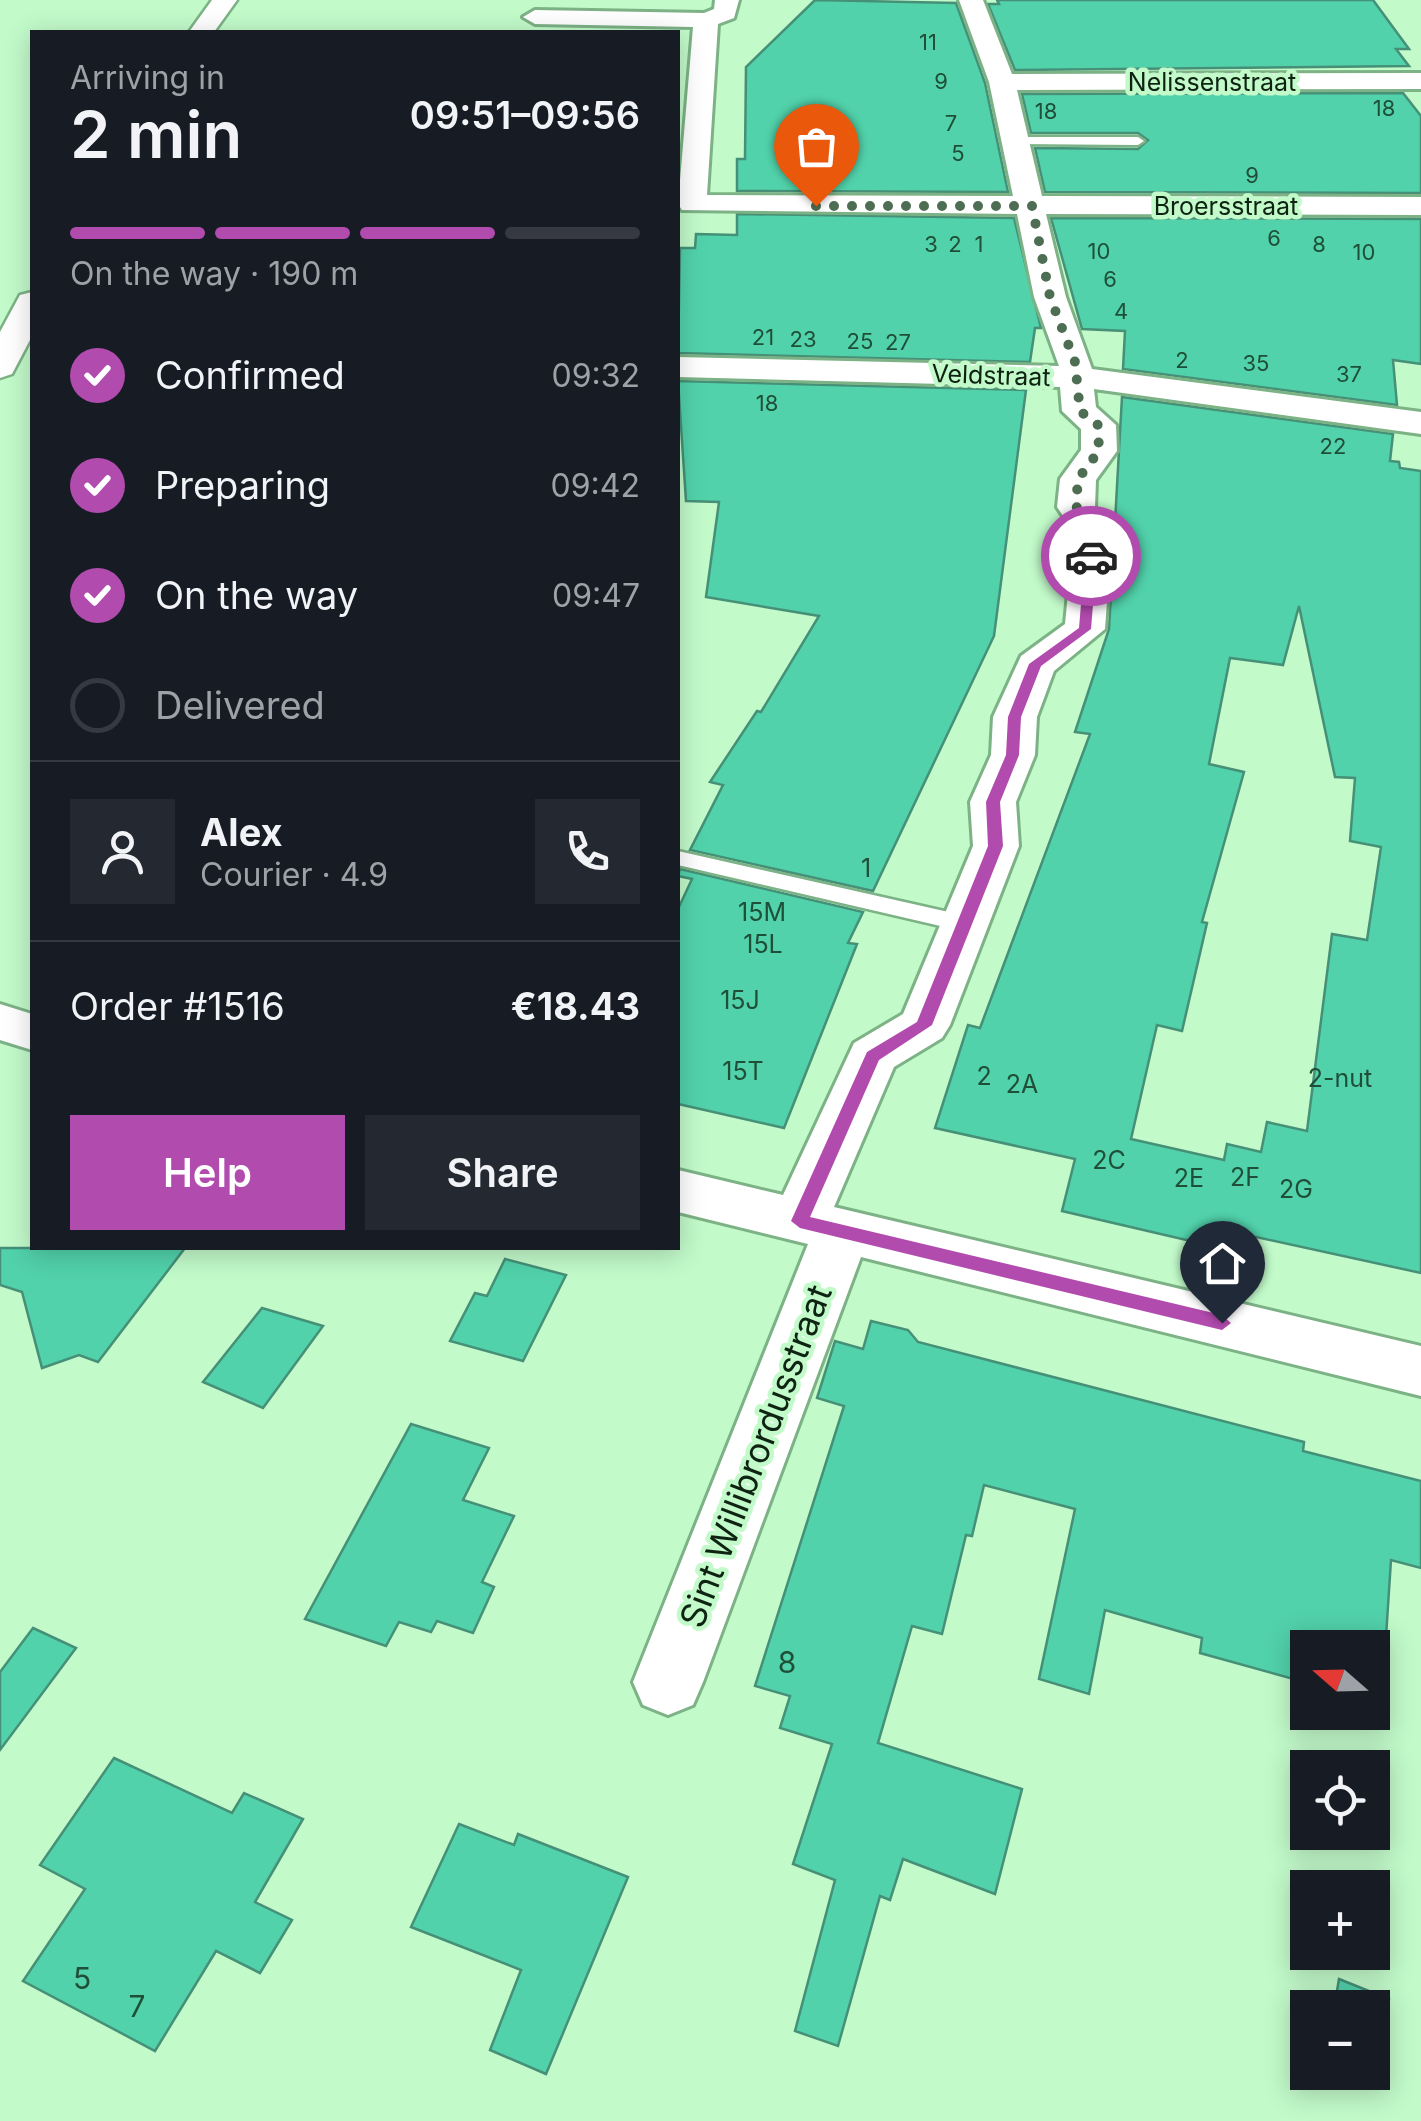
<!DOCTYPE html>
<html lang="en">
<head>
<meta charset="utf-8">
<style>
  body { margin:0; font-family:Inter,sans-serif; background:#242831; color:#f1f3f6; height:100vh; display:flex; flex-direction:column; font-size:38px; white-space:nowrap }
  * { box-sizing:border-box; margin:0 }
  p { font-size:32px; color:#9ea1a6 }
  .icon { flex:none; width:55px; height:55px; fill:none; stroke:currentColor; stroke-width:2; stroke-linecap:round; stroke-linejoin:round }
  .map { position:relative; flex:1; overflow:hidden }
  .panel { position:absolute; left:30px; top:30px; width:650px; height:1220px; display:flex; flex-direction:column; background:#171b24; border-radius:0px; box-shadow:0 5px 25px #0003 }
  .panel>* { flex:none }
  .needle { width:65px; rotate:290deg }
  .buttons { position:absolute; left:1290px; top:1630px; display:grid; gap:20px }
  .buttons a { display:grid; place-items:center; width:100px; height:100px; border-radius:0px; background:#171b24; box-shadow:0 5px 25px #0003; font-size:50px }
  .pin { position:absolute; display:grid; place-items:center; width:85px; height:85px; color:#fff; margin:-102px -42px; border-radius:50% 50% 50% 0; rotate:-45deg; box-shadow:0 0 10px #0007 }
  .pin .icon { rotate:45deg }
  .courier { position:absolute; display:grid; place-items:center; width:100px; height:100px; margin:-50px; border:8px solid #b24bae; border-radius:50%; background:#fff; color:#222; box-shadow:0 2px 12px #0007 }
  .headline em { font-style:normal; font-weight:600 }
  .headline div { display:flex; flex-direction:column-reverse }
  .headline { display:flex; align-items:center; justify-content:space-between; height:170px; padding:0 40px }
  h1 { font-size:65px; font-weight:600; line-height:75px }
  .bar { display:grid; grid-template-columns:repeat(4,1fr); gap:15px 10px; align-content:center; height:120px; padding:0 40px }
  .bar i { height:12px; border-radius:8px; background:#363941 }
  .bar .selected { background:#b24bae }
  .bar p { grid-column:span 4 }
  .line { display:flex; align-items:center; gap:25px; padding:0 40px; border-top:2px solid #363941 }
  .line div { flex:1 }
  .round { display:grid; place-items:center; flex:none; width:105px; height:105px; border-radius:0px; background:#242831 }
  ol { padding:0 40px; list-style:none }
  li { display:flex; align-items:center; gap:30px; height:110px }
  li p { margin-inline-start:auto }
  li .icon { padding:10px; border-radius:50%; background:#b24bae; color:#fff; stroke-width:4 }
  li:last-child { color:#9ea1a6 }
  li i { width:55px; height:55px; border:5px solid #363941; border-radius:50% }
  .action { display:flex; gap:20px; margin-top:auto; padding:20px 40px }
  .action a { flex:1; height:115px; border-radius:0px; background:#b24bae; color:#fff; font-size:40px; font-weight:600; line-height:115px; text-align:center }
  .action a+a { background:#242831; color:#f1f3f6 }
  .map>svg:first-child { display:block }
</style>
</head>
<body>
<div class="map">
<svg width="1421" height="2121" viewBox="0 0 1421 2121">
  <rect width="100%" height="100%" fill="#c2faca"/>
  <g fill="#51d2aa" stroke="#459077" stroke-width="2.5" fill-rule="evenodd">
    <polygon points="815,0 956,3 985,83 1008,192 737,191 737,159 745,159 746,67"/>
    <polygon points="997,0 1373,0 1409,49 1396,49 1409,66 1015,70 988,4 999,4"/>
    <polygon points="1403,93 1421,116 1421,193 1045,192 1035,148 1138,149 1148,140 1138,133 1031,133 1022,94"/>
    <polygon points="737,214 1014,218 1041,328 1035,328 1030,362 678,353 680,248 695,248 696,234 737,235"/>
    <polygon points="1051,218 1421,219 1421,364 1393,360 1397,405 1123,369 1125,331 1082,329"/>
    <polygon points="678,381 1026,390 994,636 873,891 690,850 723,785 710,782 757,711 761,712 819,616 706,597 719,502 686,501"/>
    <path d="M1122,397l271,37 -3,27 9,1 1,6 21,3v802l-206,-45 -3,18 -150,-35 13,-52 -140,-31 33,-103 12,3 110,-294 -15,-2 34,-103zM1299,606l36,171 20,1 -5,63 31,6 -14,93 -35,-6 -25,197 -40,-9 -6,30 -34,-8 -3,16 -93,-21 26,-114 25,6 25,-108 -5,-1 42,-150 -35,-8 21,-106 53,7z"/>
    <polygon points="680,869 863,912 848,943 857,944 784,1128 678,1104 678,909 692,879 678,876"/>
    <polygon points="0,1248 185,1248 98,1362 79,1355 42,1368 22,1292 0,1285"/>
    <polygon points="505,1259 566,1275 523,1361 450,1341 475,1293 487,1296"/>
    <polygon points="262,1308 323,1326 263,1408 203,1382"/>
    <polygon points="871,1321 908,1330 918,1342 1304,1442 1303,1451 1421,1481 1421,1568 1391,1560 1383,1683 1372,1680 1372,1648 1308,1648 1308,1683 1200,1653 1202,1638 1105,1610 1089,1694 1039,1679 1075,1509 984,1485 972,1536 966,1535 942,1634 912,1626 878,1743 1022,1789 995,1894 903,1859 890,1900 880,1896 838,2046 795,2031 835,1880 793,1864 832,1744 780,1728 790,1696 755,1686 844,1406 817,1398 835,1341 863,1349"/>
    <polygon points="411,1424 489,1448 463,1500 514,1516 482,1582 494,1587 473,1633 437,1621 431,1632 399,1622 386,1646 305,1619"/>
    <polygon points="33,1628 76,1648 0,1750 0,1672"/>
    <polygon points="114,1758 232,1813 244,1793 303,1819 255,1902 292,1920 260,1973 216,1951 155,2051 23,1981 85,1889 40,1865"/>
    <polygon points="459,1824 514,1845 518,1834 628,1877 546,2074 490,2050 521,1970 411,1927"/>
    <polygon points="1339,1979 1389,1999 1376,2086 1344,2072 1372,2072 1372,2008 1334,2008"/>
  </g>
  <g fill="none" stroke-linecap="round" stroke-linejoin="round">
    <g stroke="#7cb285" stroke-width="5">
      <g id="lane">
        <polygon points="1017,137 1138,137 1144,141 1138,145 1012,144 1012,138"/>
        <polygon points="678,851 962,915 974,923 962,931 678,865"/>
      </g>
    </g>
    <g stroke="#7cb285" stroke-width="6">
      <g id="street">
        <polygon points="715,0 739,0 734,18 718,24 707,195 1013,196 989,82 959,0 983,0 1012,74 1421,73 1421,89 1017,90 1042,196 1421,197 1421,215 1046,214 1066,297 1092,369 1421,412 1421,434 1094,389 1096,407 1116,425 1117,451 1096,480 1095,507 1112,532 1105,629 1054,671 1037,717 1035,755 1016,802 1019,846 950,1025 942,1038 894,1067 834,1207 1421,1346 1421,1396 861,1257 703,1682 693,1705 668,1715 643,1705 633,1682 808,1244 678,1212 678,1170 783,1195 854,1043 903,1014 973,846 970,802 991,755 993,717 1021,656 1065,624 1074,532 1057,507 1060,479 1081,450 1081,429 1062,411 1060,387 678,377 678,357 1059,366 1034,297 1017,214 682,210 678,204 693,27 535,24 523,17 535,10 704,13 714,9"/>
        <polygon points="0,1004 32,1014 32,1050 0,1040"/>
      </g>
    </g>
    <g stroke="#7cb285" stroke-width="5">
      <g id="secondary">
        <polygon points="212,0 237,0 214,32 189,32"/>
        <polygon points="32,292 32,336 12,374 0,378 0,332 20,295"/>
      </g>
    </g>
    <use href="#lane" fill="#fff" fill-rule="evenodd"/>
    <use href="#street" fill="#fff" fill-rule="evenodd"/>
    <use href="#secondary" fill="#fff" fill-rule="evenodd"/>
  </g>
  <polygon fill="#b24bae" points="1091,552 1097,556 1091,629 1041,666 1021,717 1019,755 1000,802 1003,846 932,1025 879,1060 810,1217 1222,1315 1231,1323 1222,1330 800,1228 791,1221 867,1052 917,1022 988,846 986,802 1006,755 1008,717 1029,664 1079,628 1085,556"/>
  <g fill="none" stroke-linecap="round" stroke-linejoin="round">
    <polyline stroke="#4d6e52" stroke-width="10" stroke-dasharray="0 18" points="816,206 1032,206 1050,297 1075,362 1080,411 1098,425 1099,451 1078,479 1076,506 1093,532 1091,556"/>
  </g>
  <g text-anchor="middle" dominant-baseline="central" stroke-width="9" stroke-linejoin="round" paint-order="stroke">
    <g font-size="22" fill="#1f4f38">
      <text x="928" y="42">11</text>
      <text x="941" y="81">9</text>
      <text x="1384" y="108">18</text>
      <text x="1046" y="111">18</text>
      <text x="951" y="123">7</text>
      <text x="958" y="153">5</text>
      <text x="1252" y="175">9</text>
      <text x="1274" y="238">6</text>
      <text x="931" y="244">3</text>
      <text x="955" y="244">2</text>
      <text x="979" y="244">1</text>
      <text x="1319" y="244">8</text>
      <text x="1099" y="251">10</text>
      <text x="1364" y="252">10</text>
      <text x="1110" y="279">6</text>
      <text x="1121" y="311">4</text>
      <text x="763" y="337">21</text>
      <text x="803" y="339">23</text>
      <text x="860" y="341">25</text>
      <text x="898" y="342">27</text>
      <text x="1182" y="360">2</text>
      <text x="1256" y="363">35</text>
      <text x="1349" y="374">37</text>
      <text x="767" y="403">18</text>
      <text x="1333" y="446">22</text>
    </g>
    <g font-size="25" fill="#0e2312" stroke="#c2faca">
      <text x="1212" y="82">Nelissenstraat</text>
      <text x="1226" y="206">Broersstraat</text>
      <text transform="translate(991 375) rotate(2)">Veldstraat</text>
    </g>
    <g font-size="25" fill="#1f4f38">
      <text x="866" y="868">1</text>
      <text x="762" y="912">15M</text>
      <text x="763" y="944">15L</text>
      <text x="740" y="1000">15J</text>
      <text x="743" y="1071">15T</text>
      <text x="984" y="1076">2</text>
      <text x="1340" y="1078">2-nut</text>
      <text x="1022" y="1084">2A</text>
      <text x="1109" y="1160">2C</text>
      <text x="1245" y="1177">2F</text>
      <text x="1189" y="1178">2E</text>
      <text x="1296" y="1189">2G</text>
    </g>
    <g font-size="30" fill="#1f4f38">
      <text x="787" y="1662">8</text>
      <text x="82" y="1978">5</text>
      <text x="137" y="2006">7</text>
    </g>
    <g font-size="35" fill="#0e2312" stroke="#c2faca">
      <text transform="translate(755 1456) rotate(-69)">Sint Willibrordusstraat</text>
    </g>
  </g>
</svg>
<div class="buttons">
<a><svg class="needle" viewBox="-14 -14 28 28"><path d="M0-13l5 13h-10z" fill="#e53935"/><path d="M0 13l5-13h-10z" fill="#9ea1a6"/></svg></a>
<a><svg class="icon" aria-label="locate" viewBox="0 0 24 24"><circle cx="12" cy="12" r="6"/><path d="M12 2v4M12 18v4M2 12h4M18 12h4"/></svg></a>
<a>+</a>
<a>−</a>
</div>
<div class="pin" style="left:816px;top:206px;background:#ea580c"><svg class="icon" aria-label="bag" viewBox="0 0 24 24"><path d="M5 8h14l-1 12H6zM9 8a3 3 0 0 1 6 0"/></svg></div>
<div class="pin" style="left:1222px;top:1323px;background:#1f2937"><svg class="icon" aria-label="home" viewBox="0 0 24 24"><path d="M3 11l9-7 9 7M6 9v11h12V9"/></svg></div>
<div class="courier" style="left:1091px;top:556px"><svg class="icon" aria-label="car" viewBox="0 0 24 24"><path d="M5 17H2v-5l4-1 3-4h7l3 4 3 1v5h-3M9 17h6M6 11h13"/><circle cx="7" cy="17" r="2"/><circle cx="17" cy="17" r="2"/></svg></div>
<section class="panel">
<div class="headline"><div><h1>2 min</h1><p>Arriving in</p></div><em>09:51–09:56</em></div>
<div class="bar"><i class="selected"></i><i class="selected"></i><i class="selected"></i><i></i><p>On the way · 190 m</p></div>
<ol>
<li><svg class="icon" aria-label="check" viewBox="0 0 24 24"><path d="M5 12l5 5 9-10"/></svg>Confirmed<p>09:32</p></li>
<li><svg class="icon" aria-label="check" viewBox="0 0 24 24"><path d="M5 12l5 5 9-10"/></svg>Preparing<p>09:42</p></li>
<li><svg class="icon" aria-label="check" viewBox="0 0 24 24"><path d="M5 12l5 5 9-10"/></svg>On the way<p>09:47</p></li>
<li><i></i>Delivered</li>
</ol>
<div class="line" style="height:180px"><a class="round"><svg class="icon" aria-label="person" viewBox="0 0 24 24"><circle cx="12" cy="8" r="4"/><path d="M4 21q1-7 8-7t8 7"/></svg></a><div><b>Alex</b><p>Courier · 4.9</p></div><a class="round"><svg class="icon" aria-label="phone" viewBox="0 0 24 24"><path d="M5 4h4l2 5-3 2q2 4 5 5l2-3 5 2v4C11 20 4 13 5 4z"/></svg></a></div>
<div class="line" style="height:130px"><div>Order #1516</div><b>€18.43</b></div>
<div class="action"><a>Help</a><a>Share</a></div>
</section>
</div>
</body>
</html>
